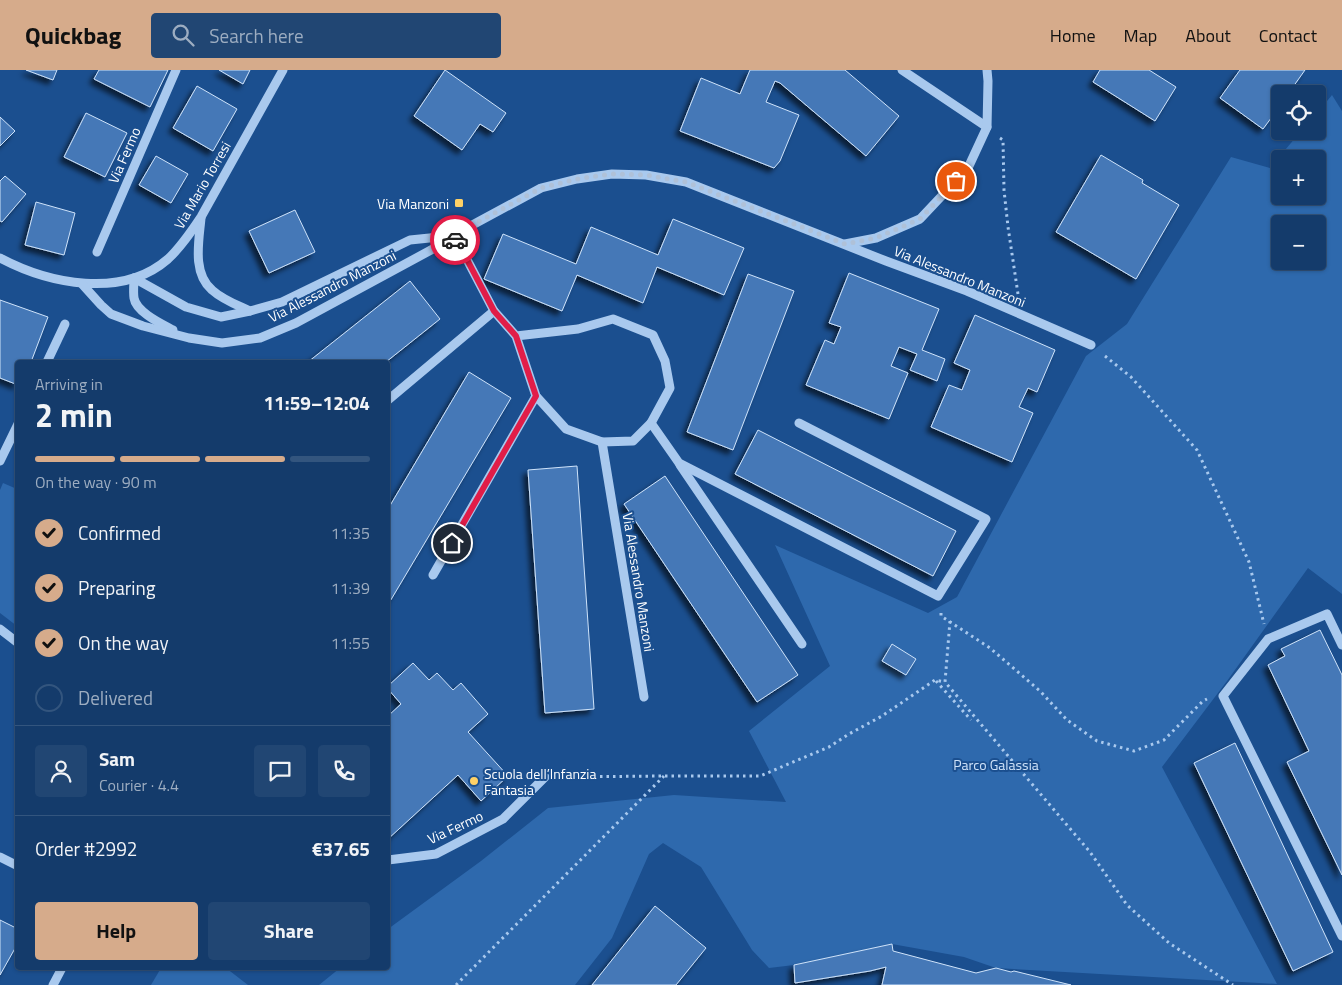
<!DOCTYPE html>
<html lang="en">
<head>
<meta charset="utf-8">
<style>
  body { margin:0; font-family:"Titillium Web",sans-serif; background:#214673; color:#f1f3f6; height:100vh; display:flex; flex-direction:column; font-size:19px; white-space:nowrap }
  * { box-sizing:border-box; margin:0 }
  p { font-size:16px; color:#9dadc1 }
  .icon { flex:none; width:28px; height:28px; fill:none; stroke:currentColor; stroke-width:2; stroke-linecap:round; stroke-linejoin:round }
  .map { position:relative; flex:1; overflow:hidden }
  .side { position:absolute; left:15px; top:290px; width:375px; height:610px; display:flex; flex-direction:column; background:#143b6b; border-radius:5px; box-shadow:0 1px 4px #0004,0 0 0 1px #33557e }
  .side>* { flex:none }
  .buttons { position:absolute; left:1271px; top:15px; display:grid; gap:10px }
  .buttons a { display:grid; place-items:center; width:55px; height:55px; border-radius:5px; background:#143b6b; box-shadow:0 1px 4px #0004,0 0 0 1px #33557e; font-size:25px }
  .pin { position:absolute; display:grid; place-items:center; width:42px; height:42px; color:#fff; margin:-21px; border:2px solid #fff; border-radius:50%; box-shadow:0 1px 5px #0007 }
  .courier { position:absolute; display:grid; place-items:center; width:50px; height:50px; margin:-25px; border:4px solid #e11d48; border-radius:50%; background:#fff; color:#222; box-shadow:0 1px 6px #0007 }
  .overview em { font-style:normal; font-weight:700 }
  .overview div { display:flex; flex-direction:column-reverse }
  .overview { display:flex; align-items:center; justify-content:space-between; height:85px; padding:0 20px }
  h1 { font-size:32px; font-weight:700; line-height:38px }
  .bar { display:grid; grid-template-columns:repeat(4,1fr); gap:8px 5px; align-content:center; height:60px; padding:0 20px }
  .bar i { height:6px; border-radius:4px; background:#33557e }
  .bar .active { background:#d6ab8b }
  .bar p { grid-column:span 4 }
  .line { display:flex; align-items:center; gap:12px; padding:0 20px; border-top:1px solid #33557e }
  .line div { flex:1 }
  .round { display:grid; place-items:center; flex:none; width:52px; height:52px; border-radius:5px; background:#214673 }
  ol { padding:0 20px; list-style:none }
  li { display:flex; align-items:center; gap:15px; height:55px }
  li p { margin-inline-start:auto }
  li .icon { padding:5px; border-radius:50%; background:#d6ab8b; color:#111; stroke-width:4 }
  li:last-child { color:#9dadc1 }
  li i { width:28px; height:28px; border:2px solid #33557e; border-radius:50% }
  .cta { display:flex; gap:10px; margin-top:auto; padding:10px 20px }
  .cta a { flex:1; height:58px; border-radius:5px; background:#d6ab8b; color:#111; font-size:20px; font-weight:700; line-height:58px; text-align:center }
  .cta a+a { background:#214673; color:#f1f3f6 }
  header { display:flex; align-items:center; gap:30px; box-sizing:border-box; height:70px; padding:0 25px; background:#d6ab8b; color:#111 }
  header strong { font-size:24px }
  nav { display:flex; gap:28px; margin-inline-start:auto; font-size:18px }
  .search { width:350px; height:45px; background:#214673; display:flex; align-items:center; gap:12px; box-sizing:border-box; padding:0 18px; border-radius:5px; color:#9dadc1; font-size:19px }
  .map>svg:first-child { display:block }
</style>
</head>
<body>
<header>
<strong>Quickbag</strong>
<div class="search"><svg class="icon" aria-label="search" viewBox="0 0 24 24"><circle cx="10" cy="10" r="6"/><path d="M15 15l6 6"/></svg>Search here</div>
<nav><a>Home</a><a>Map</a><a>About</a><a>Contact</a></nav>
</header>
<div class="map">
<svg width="1342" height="915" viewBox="0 0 1342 915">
  <defs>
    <filter id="shadow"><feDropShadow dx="-4.5" dy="4.5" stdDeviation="2.5" flood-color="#0009"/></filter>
  </defs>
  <rect width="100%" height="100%" fill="#1b4f8f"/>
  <g fill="#2e69ad" fill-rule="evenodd">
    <path d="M1332,25l10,16v483l-34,-26 -81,113 -65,86 115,217 -281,-16 -32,-11 -72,-13 -98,21 -25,3 -17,-18 -51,-83 -38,-24 -14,11 -37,84 -37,47h-256l21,-17h48v-39l93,-68 67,-53 126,-13 112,7 -37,-71 81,-65 -55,-121 153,68 29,-16 129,-241 41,-32 104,-167 39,11 31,-37h17v-19zM1280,89h38v37h-38zM1280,154h38v37h-38z"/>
    <polygon points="3,413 17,419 17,556 0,543 0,420"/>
    <polygon points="161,898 226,898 248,915 151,915"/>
  </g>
  <g fill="#4478b7" stroke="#cfe3fa" filter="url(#shadow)">
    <polygon points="26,0 57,0 53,10"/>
    <polygon points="99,0 168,0 150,37 94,9"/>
    <polygon points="219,0 250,0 243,14"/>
    <polygon points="445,0 506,43 493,62 480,54 462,80 414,46"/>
    <polygon points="750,0 845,0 899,46 866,86 780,13 775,11 766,32 799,45 780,91 774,98 680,61 701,8 740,24"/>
    <polygon points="1100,0 1149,0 1176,17 1155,51 1093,12"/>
    <polygon points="1240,0 1305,0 1288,24 1280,24 1280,36 1263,59 1220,28"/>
    <polygon points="197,16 237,39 213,81 173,58"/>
    <polygon points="86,43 127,63 105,107 64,87"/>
    <polygon points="0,47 15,61 0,76"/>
    <polygon points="1101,85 1143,110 1142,113 1179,135 1136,209 1056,162"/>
    <polygon points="156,86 188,104 171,133 139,115"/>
    <polygon points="5,106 26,124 2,152 0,151 0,111"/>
    <polygon points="36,132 75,143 64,185 25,175"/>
    <polygon points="295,140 315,182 269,203 249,161"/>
    <polygon points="673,149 744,178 724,225 657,197 643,233 577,205 562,241 484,209 503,164 576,194 591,157 658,185"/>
    <polygon points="849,203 939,239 922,280 945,289 937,311 910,300 917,284 899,277 891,296 908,303 889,349 806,315 825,270 834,274 841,257 829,253"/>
    <polygon points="748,204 794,221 733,380 687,362"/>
    <polygon points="410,211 440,249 386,292 308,292"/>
    <polygon points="0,230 48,247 31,292 18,292 18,315 0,308"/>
    <polygon points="975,245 1055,280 1037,322 1028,318 1019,337 1033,343 1012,392 931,357 949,315 962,320 970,300 954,293"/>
    <polygon points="469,302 511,328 389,533 388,532 388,439"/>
    <polygon points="758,360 956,461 933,506 735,404"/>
    <polygon points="577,396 594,639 545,643 528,400"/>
    <polygon points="665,406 798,605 757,632 624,434"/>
    <polygon points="1320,560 1342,605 1342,805 1287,692 1309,681 1268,595 1285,586 1281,579"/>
    <polygon points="892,574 916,589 906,605 882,591"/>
    <polygon points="413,593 429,610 437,603 453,620 461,613 488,644 468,662 508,706 481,731 458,705 388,769 388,646 401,634 388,619 388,616"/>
    <polygon points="1235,673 1333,882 1293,901 1194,693"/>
    <polygon points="655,836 706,878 676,915 592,915"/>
    <polygon points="0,850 18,859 18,873 0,905"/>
    <polygon points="892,874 893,881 976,903 996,898 1011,902 1014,901 1071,915 882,915 886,897 870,901 795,913 794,895"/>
  </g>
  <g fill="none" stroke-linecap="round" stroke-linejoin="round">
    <g stroke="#a9c9ee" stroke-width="3" stroke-dasharray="2.5 4" stroke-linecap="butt">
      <polyline points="1000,68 1003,70 1004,120 1008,157 1018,224"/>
      <polyline points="1105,286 1131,307 1197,380 1249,492 1264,554"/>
      <polyline points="941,543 941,546 990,578 1040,621 1067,650 1097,671 1134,681 1164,670 1203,631 1207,629"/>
      <polyline points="950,551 945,612 1090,782 1127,835 1169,873 1233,915"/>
      <polyline points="936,611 971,650"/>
      <polyline points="561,707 664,706 760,706 829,677 849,664 882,646 935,610 945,612"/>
      <polyline points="456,915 664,706"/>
    </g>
    <g stroke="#a9c9ee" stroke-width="9">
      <polyline points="902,0 987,57"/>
      <path d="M201,148c-2,23 -9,55 11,72 11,10 25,15 38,21"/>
      <polyline points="452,166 462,180 494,241 516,266 536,326 566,359 602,372 633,371 651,353 670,318 665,291 653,265 613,249 578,259 516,266"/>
      <polyline points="845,174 876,168 920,149 968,98 987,57 988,11 987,0"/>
      <polyline points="97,182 176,0"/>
      <path d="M0,188c49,26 122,41 168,1 13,-12 23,-27 33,-42l82,-147"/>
      <polyline points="134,208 186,237 221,247 250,241 282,232 410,170 449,166"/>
      <path d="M134,208c0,6 -1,13 0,20 2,14 28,26 39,32"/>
      <polyline points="82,214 101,235 111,244 143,256 189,268 222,273 260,268 296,253 431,180 452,166 541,118 577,109 612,104 646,105 686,112 886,191 967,221 1091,275"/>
      <polyline points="47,292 65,254"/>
      <polyline points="388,330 494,241"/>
      <polyline points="651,353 679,393 938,526 986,449 799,353"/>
      <polyline points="602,372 644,627"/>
      <polyline points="0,391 18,354"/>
      <polyline points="680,395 802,574"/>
      <polyline points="433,505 536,326"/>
      <polyline points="0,559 18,573"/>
      <polyline points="1342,575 1327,544 1268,569 1223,626 1342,866"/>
      <polyline points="0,787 18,796"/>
      <polyline points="388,790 436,784 503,749 545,707"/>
      <polyline points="53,915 62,898"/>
    </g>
  </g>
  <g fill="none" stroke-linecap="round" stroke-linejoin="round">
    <polyline stroke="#afc1d8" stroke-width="5" stroke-dasharray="0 9" points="455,170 452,166 541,118 577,109 612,104 646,105 686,112 845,174 876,168 920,149 956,111"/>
    <polyline stroke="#e11d48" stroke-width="6" points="452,473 536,326 516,266 494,241 462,180 455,170"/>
  </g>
  <g fill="#ffd166" stroke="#1b4f8f" stroke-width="2">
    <rect x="454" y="128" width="10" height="10" rx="2.5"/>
    <circle cx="474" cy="711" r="5"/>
  </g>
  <g text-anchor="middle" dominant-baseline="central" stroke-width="4" stroke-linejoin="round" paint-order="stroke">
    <g font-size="14" fill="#fff" stroke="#1b4f8f">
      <text transform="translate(124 85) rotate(-66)">Via Fermo</text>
      <text transform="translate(202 115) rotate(-60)">Via Mario Torresi</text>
      <text transform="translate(960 206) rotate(22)">Via Alessandro Manzoni</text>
      <text transform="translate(332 216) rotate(-27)">Via Alessandro Manzoni</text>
      <text transform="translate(639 512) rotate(81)">Via Alessandro Manzoni</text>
      <text transform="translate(455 757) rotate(-25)">Via Fermo</text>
    </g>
    <g font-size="14" fill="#fff" stroke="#1b4f8f" text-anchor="end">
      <text x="449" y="133">Via Manzoni</text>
      <text x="484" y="703" text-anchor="start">Scuola dell’Infanzia<tspan x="484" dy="16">Fantasia</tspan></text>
    </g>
    <g font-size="14" fill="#cfe3fa" stroke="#1b4f8f">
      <text x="996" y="694">Parco Galassia</text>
    </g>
  </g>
</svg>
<div class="buttons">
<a><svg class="icon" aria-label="locate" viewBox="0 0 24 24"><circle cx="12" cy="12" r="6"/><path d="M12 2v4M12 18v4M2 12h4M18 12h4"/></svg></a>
<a>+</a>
<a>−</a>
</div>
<div class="pin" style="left:956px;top:111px;background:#ea580c"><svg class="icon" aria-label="bag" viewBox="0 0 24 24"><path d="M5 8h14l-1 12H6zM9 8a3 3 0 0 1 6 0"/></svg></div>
<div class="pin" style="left:452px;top:473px;background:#1f2937"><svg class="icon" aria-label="home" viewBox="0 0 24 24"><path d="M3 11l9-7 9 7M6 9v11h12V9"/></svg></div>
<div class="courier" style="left:455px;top:170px"><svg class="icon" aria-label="car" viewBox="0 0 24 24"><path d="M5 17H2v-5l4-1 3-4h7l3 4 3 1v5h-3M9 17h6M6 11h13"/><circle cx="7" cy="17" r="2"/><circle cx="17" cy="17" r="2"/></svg></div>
<section class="side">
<div class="overview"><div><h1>2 min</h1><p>Arriving in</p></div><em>11:59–12:04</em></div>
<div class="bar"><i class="active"></i><i class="active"></i><i class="active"></i><i></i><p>On the way · 90 m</p></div>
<ol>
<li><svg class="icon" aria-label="check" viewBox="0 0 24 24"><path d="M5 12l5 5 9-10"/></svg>Confirmed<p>11:35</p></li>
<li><svg class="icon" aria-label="check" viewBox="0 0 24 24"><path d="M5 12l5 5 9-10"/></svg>Preparing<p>11:39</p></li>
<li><svg class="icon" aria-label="check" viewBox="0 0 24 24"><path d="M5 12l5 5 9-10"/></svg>On the way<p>11:55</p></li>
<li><i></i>Delivered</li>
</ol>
<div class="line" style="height:90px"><a class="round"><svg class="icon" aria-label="person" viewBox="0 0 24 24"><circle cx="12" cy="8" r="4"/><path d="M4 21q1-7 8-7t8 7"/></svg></a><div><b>Sam</b><p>Courier · 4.4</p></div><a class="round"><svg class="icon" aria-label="chat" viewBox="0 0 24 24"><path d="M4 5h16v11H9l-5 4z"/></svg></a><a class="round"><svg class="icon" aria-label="phone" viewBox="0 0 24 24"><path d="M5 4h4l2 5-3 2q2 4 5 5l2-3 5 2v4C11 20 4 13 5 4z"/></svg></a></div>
<div class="line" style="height:65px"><div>Order #2992</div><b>€37.65</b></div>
<div class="cta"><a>Help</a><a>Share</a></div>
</section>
</div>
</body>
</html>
